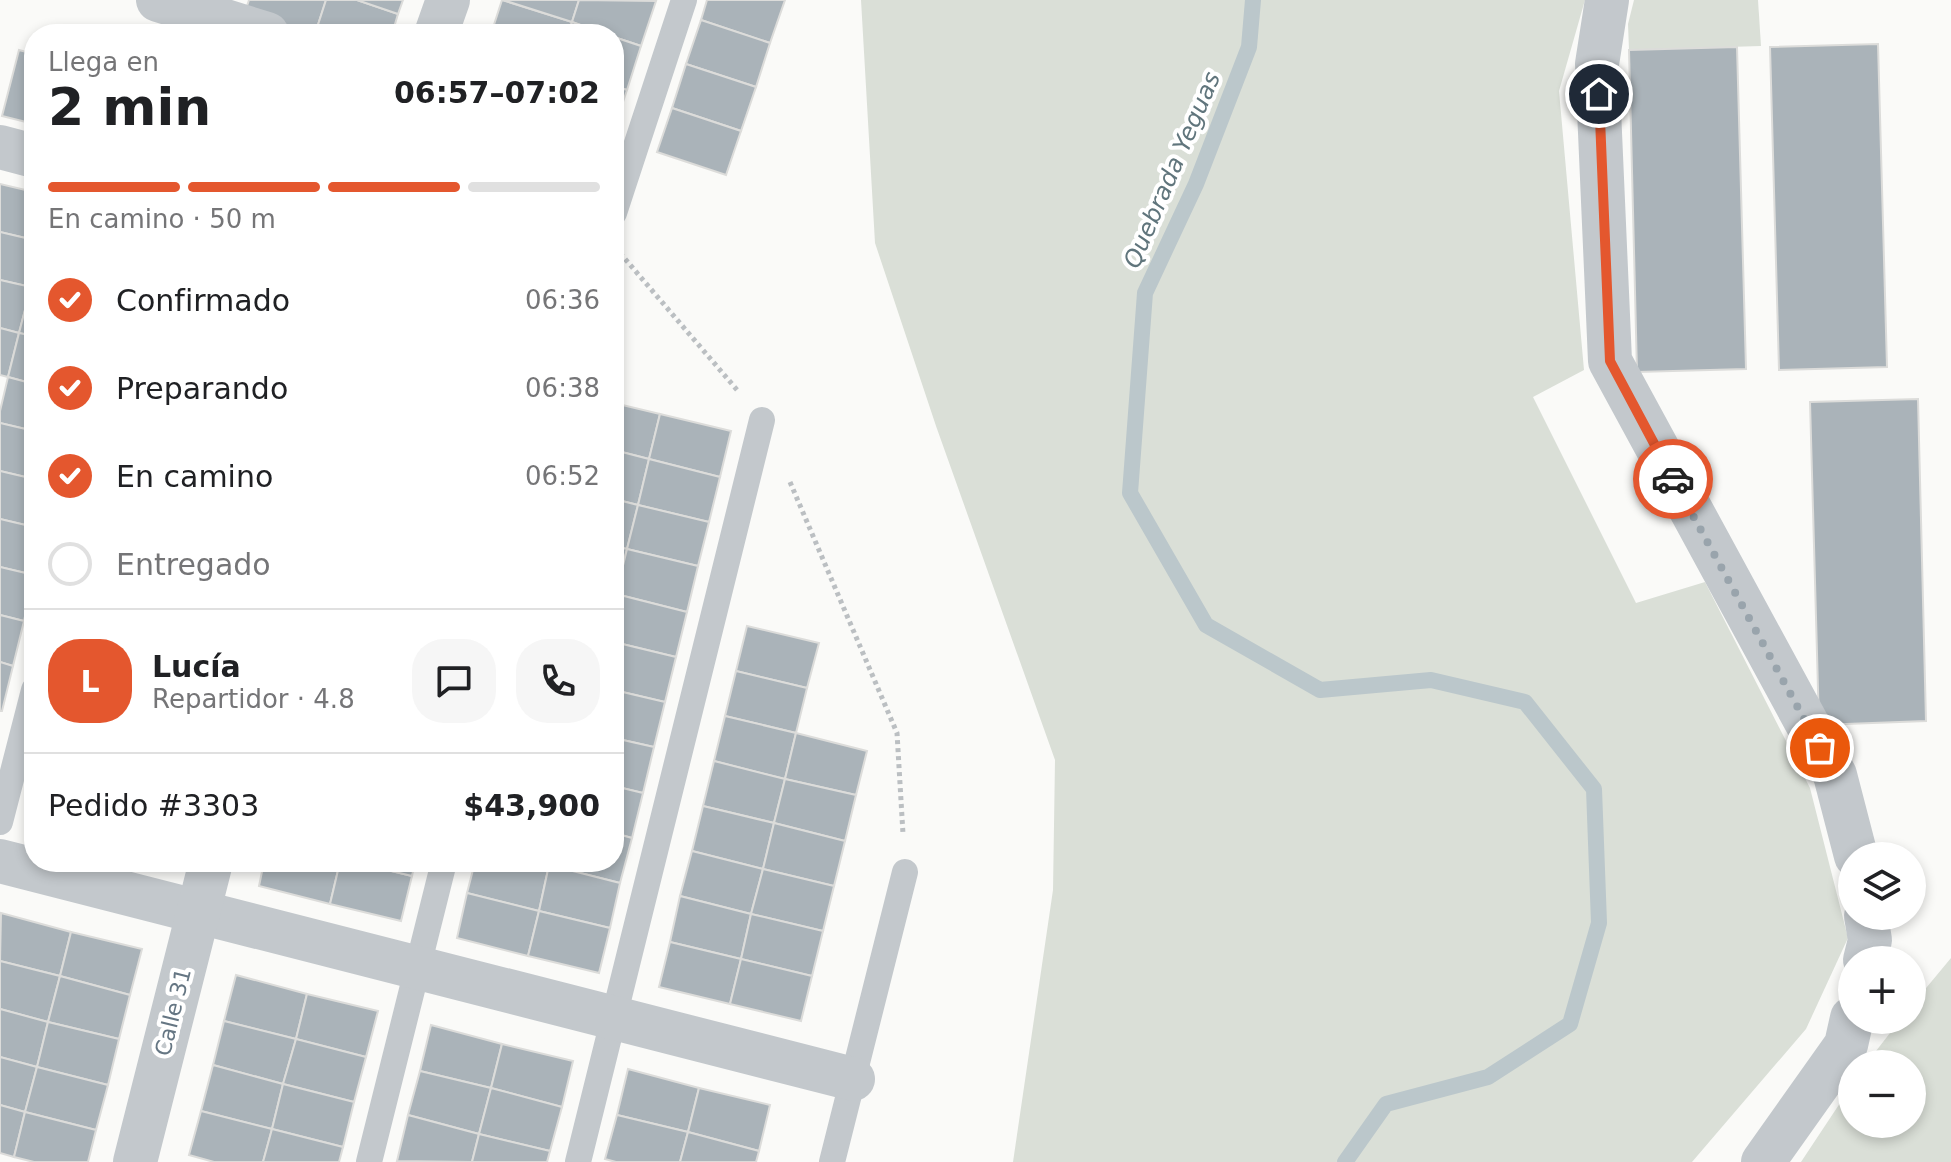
<!DOCTYPE html>
<html lang="es">
<head>
<meta charset="utf-8">
<style>
  body { margin:0; font-family:"DejaVu Sans",sans-serif; background:#f6f6f6; color:#202124; height:100vh; display:flex; flex-direction:column; font-size:30px; white-space:nowrap }
  * { box-sizing:border-box; margin:0 }
  p { font-size:26px; color:#757577 }
  .icon { flex:none; width:44px; height:44px; fill:none; stroke:currentColor; stroke-width:2; stroke-linecap:round; stroke-linejoin:round }
  .map { position:relative; flex:1; overflow:hidden }
  .drawer { position:absolute; left:24px; top:24px; width:600px; height:848px; display:flex; flex-direction:column; background:#fff; border-radius:32px; box-shadow:0 4px 12px #0003 }
  .drawer>* { flex:none }
  .fabs { position:absolute; left:1838px; top:842px; display:grid; gap:16px }
  .fabs a { display:grid; place-items:center; width:88px; height:88px; border-radius:50%; background:#fff; box-shadow:0 4px 12px #0003; font-size:40px }
  .pin { position:absolute; display:grid; place-items:center; width:68px; height:68px; color:#fff; margin:-34px; border:4px solid #fff; border-radius:50%; box-shadow:0 2px 8px #0007 }
  .courier { position:absolute; display:grid; place-items:center; width:80px; height:80px; margin:-40px; border:6px solid #e4572e; border-radius:50%; background:#fff; color:#222; box-shadow:0 2px 10px #0007 }
  .summary em { font-style:normal; font-weight:700 }
  .summary div { display:flex; flex-direction:column-reverse }
  .summary { display:flex; align-items:center; justify-content:space-between; height:136px; padding:0 24px }
  h1 { font-size:52px; font-weight:700; line-height:60px }
  .bar { display:grid; grid-template-columns:repeat(4,1fr); gap:12px 8px; align-content:center; height:96px; padding:0 24px }
  .bar i { height:10px; border-radius:6px; background:#e0e0e0 }
  .bar .selected { background:#e4572e }
  .bar p { grid-column:span 4 }
  .line { display:flex; align-items:center; gap:20px; padding:0 24px; border-top:2px solid #e0e0e0 }
  .line div { flex:1 }
  .round { display:grid; place-items:center; flex:none; width:84px; height:84px; border-radius:32px; background:#f6f6f6 }
  ol { padding:0 24px; list-style:none }
  li { display:flex; align-items:center; gap:24px; height:88px }
  li p { margin-inline-start:auto }
  li .icon { padding:8px; border-radius:50%; background:#e4572e; color:#fff; stroke-width:4 }
  li:last-child { color:#757577 }
  li i { width:44px; height:44px; border:4px solid #e0e0e0; border-radius:50% }
  .map>svg:first-child { display:block }
</style>
</head>
<body>
<div class="map">
<svg width="1951" height="1162" viewBox="0 0 1951 1162">
  <rect width="100%" height="100%" fill="#fafaf8"/>
  <g fill="#dadfd7">
    <polygon points="861,0 1585,0 1559,91 1584,370 1533,397 1636,603 1705,582 1810,788 1848,938 1806,1029 1692,1162 1013,1162 1053,890 1055,760 936,426 875,243"/>
    <polygon points="1634,0 1758,0 1761,46 1629,50 1628,24"/>
    <polygon points="1951,958 1951,1162 1801,1162 1852,1085 1852,1124 1912,1124 1912,1064 1866,1064 1900,1020 1912,1020 1912,1005"/>
  </g>
  <g fill="none" stroke-linecap="round" stroke-linejoin="round">
    <polyline stroke="#bbc7cb" stroke-width="16" points="1253,0 1249,47 1196,184 1145,293 1130,493 1206,625 1320,690 1431,680 1525,702 1594,789 1599,923 1570,1024 1488,1077 1386,1104 1345,1162"/>
  </g>
  <g fill="#aab3b9" stroke="#dcdcda" stroke-width="2">
    <polygon points="249,0 326,0 315,34 245,12"/>
    <polygon points="326,0 357,0 398,14 392,34 315,34"/>
    <polygon points="357,0 403,0 398,14"/>
    <polygon points="502,0 572,22 568,34 491,34"/>
    <polygon points="503,0 579,0 572,22"/>
    <polygon points="579,0 656,1 641,46 614,37 614,34 606,34 572,22"/>
    <polygon points="707,0 785,0 770,43 701,20"/>
    <polygon points="701,20 770,43 756,87 686,64"/>
    <polygon points="572,22 606,34 568,34"/>
    <polygon points="614,37 641,46 627,90 614,86"/>
    <polygon points="1878,44 1887,367 1779,370 1770,47"/>
    <polygon points="1737,47 1746,369 1637,372 1629,50"/>
    <polygon points="19,50 34,54 34,124 2,116"/>
    <polygon points="686,64 756,87 741,131 672,108"/>
    <polygon points="614,86 627,90 614,129"/>
    <polygon points="672,108 741,131 726,175 657,152"/>
    <polygon points="0,184 34,192 34,240 0,232"/>
    <polygon points="0,232 34,240 34,273 31,287 0,280"/>
    <polygon points="0,280 31,287 19,333 0,328"/>
    <polygon points="31,287 34,288 34,336 19,333"/>
    <polygon points="0,328 19,333 8,377 0,375"/>
    <polygon points="19,333 34,336 34,384 8,377"/>
    <polygon points="8,377 34,384 34,431 0,423 0,411"/>
    <polygon points="1918,399 1926,721 1819,725 1810,402"/>
    <polygon points="614,403 660,414 649,459 614,450"/>
    <polygon points="660,414 731,431 720,477 649,459"/>
    <polygon points="0,423 34,431 34,479 0,471"/>
    <polygon points="614,450 649,459 638,505 614,499"/>
    <polygon points="649,459 720,477 709,522 638,505"/>
    <polygon points="0,471 34,479 34,527 0,519"/>
    <polygon points="614,499 638,505 627,549 614,546"/>
    <polygon points="638,505 709,522 698,566 627,549"/>
    <polygon points="0,519 34,527 34,575 0,567"/>
    <polygon points="614,546 627,549 616,594 614,594"/>
    <polygon points="627,549 698,566 687,612 616,594"/>
    <polygon points="0,567 34,575 24,621 0,615"/>
    <polygon points="616,594 687,612 676,657 614,642"/>
    <polygon points="0,615 24,621 13,666 0,662"/>
    <polygon points="747,626 819,643 807,688 736,671"/>
    <polygon points="614,642 676,657 665,702 614,690"/>
    <polygon points="0,662 13,666 2,711 0,711"/>
    <polygon points="736,671 807,688 796,733 725,716"/>
    <polygon points="614,690 665,702 654,747 614,738"/>
    <polygon points="725,716 796,733 785,779 714,761"/>
    <polygon points="796,733 867,751 856,795 785,779"/>
    <polygon points="614,738 654,747 643,793 614,786"/>
    <polygon points="714,761 785,779 774,823 703,806"/>
    <polygon points="785,779 856,795 845,841 774,823"/>
    <polygon points="614,786 643,793 632,838 614,833"/>
    <polygon points="703,806 774,823 763,869 692,851"/>
    <polygon points="774,823 845,841 834,886 763,869"/>
    <polygon points="614,833 632,838 620,883 549,865 550,862 614,862"/>
    <polygon points="692,851 763,869 751,914 680,896"/>
    <polygon points="264,862 340,862 330,904 259,886"/>
    <polygon points="340,862 354,862 412,876 401,921 330,904"/>
    <polygon points="354,862 415,862 412,876"/>
    <polygon points="475,862 536,862 549,865 539,911 467,893"/>
    <polygon points="549,865 620,883 610,928 539,911"/>
    <polygon points="763,869 834,886 823,931 751,914"/>
    <polygon points="467,893 539,911 528,956 457,938"/>
    <polygon points="680,896 751,914 741,959 670,942"/>
    <polygon points="539,911 610,928 599,973 528,956"/>
    <polygon points="1,913 71,932 60,976 0,961"/>
    <polygon points="751,914 823,931 812,976 741,959"/>
    <polygon points="71,932 142,949 130,995 60,976"/>
    <polygon points="670,942 741,959 730,1004 659,987"/>
    <polygon points="741,959 812,976 801,1021 730,1004"/>
    <polygon points="0,961 60,976 48,1022 0,1009"/>
    <polygon points="236,975 307,994 296,1039 224,1021"/>
    <polygon points="60,976 130,995 119,1039 48,1022"/>
    <polygon points="307,994 378,1011 366,1057 296,1039"/>
    <polygon points="0,1009 48,1022 37,1067 0,1057"/>
    <polygon points="224,1021 296,1039 283,1084 213,1065"/>
    <polygon points="48,1022 119,1039 108,1085 37,1067"/>
    <polygon points="431,1025 502,1044 491,1088 420,1071"/>
    <polygon points="296,1039 366,1057 354,1102 283,1084"/>
    <polygon points="502,1044 573,1061 562,1107 491,1088"/>
    <polygon points="0,1057 37,1067 25,1112 0,1105"/>
    <polygon points="213,1065 283,1084 272,1129 201,1111"/>
    <polygon points="37,1067 108,1085 96,1130 25,1112"/>
    <polygon points="628,1069 699,1088 688,1132 617,1115"/>
    <polygon points="420,1071 491,1088 479,1134 408,1115"/>
    <polygon points="283,1084 354,1102 343,1147 272,1129"/>
    <polygon points="491,1088 562,1107 550,1151 479,1134"/>
    <polygon points="699,1088 770,1105 759,1151 688,1132"/>
    <polygon points="0,1105 25,1112 14,1157 0,1153"/>
    <polygon points="201,1111 272,1129 263,1162 214,1162 189,1155"/>
    <polygon points="25,1112 96,1130 88,1162 34,1162 14,1157"/>
    <polygon points="408,1115 479,1134 472,1162 397,1161"/>
    <polygon points="617,1115 688,1132 680,1162 616,1162 605,1159"/>
    <polygon points="272,1129 343,1147 339,1162 263,1162"/>
    <polygon points="688,1132 759,1151 756,1162 680,1162"/>
    <polygon points="479,1134 550,1151 547,1162 472,1162"/>
  </g>
  <g fill="none" stroke-linecap="round" stroke-linejoin="round">
    <g stroke="#bbbfc2" stroke-width="5" stroke-dasharray="4 4" stroke-linecap="butt">
      <polyline points="620,253 738,391"/>
      <polyline points="790,482 897,733 903,834"/>
    </g>
    <g stroke="#c3c8cc" stroke-width="26">
      <polyline points="614,213 684,0"/>
      <polyline points="0,822 34,690"/>
      <polyline points="369,1162 444,862"/>
      <polyline points="578,1162 762,420"/>
      <polyline points="832,1162 905,872"/>
    </g>
    <g stroke="#c3c8cc" stroke-width="44">
      <polyline points="158,0 267,34"/>
      <polyline points="1607,0 1597,64 1610,361 1835,775 1856,856"/>
      <polyline points="436,34 448,0"/>
      <polyline points="0,147 34,156"/>
      <polyline points="0,861 853,1079"/>
      <polyline points="1865,960 1870,940 1866,916"/>
      <polyline points="135,1162 211,862"/>
      <polyline points="1763,1162 1846,1045 1852,1018"/>
    </g>
  </g>
  <g fill="none" stroke-linecap="round" stroke-linejoin="round">
    <polyline stroke="#99a4ac" stroke-width="8" stroke-dasharray="0 14.4" points="1673,479 1820,748"/>
    <polyline stroke="#e4572e" stroke-width="10" points="1599,94 1610,361 1673,479"/>
  </g>
  <g text-anchor="middle" dominant-baseline="central" stroke-width="8" stroke-linejoin="round" paint-order="stroke">
    <g font-size="22" fill="#657683" stroke="#fff">
      <text transform="translate(173 1012) rotate(-76)">Calle 31</text>
    </g>
    <g font-size="24" font-style="italic" fill="#60757c" stroke="#fff">
      <text transform="translate(1172 170) rotate(-67)">Quebrada Yeguas</text>
    </g>
  </g>
</svg>
<div class="fabs">
<a><svg class="icon" aria-label="layers" viewBox="0 0 24 24"><path d="M12 4l9 5-9 5-9-5zM3 14l9 5 9-5"/></svg></a>
<a>+</a>
<a>−</a>
</div>
<div class="pin" style="left:1820px;top:748px;background:#ea580c"><svg class="icon" aria-label="bag" viewBox="0 0 24 24"><path d="M5 8h14l-1 12H6zM9 8a3 3 0 0 1 6 0"/></svg></div>
<div class="pin" style="left:1599px;top:94px;background:#1f2937"><svg class="icon" aria-label="home" viewBox="0 0 24 24"><path d="M3 11l9-7 9 7M6 9v11h12V9"/></svg></div>
<div class="courier" style="left:1673px;top:479px"><svg class="icon" aria-label="car" viewBox="0 0 24 24"><path d="M5 17H2v-5l4-1 3-4h7l3 4 3 1v5h-3M9 17h6M6 11h13"/><circle cx="7" cy="17" r="2"/><circle cx="17" cy="17" r="2"/></svg></div>
<section class="drawer">
<div class="summary"><div><h1>2 min</h1><p>Llega en</p></div><em>06:57–07:02</em></div>
<div class="bar"><i class="selected"></i><i class="selected"></i><i class="selected"></i><i></i><p>En camino · 50 m</p></div>
<ol>
<li><svg class="icon" aria-label="check" viewBox="0 0 24 24"><path d="M5 12l5 5 9-10"/></svg>Confirmado<p>06:36</p></li>
<li><svg class="icon" aria-label="check" viewBox="0 0 24 24"><path d="M5 12l5 5 9-10"/></svg>Preparando<p>06:38</p></li>
<li><svg class="icon" aria-label="check" viewBox="0 0 24 24"><path d="M5 12l5 5 9-10"/></svg>En camino<p>06:52</p></li>
<li><i></i>Entregado</li>
</ol>
<div class="line" style="height:144px"><b class="round" style="background:#e4572e;color:#fff">L</b><div><b>Lucía</b><p>Repartidor · 4.8</p></div><a class="round"><svg class="icon" aria-label="chat" viewBox="0 0 24 24"><path d="M4 5h16v11H9l-5 4z"/></svg></a><a class="round"><svg class="icon" aria-label="phone" viewBox="0 0 24 24"><path d="M5 4h4l2 5-3 2q2 4 5 5l2-3 5 2v4C11 20 4 13 5 4z"/></svg></a></div>
<div class="line" style="height:104px"><div>Pedido #3303</div><b>$43,900</b></div>
</section>
</div>
</body>
</html>
